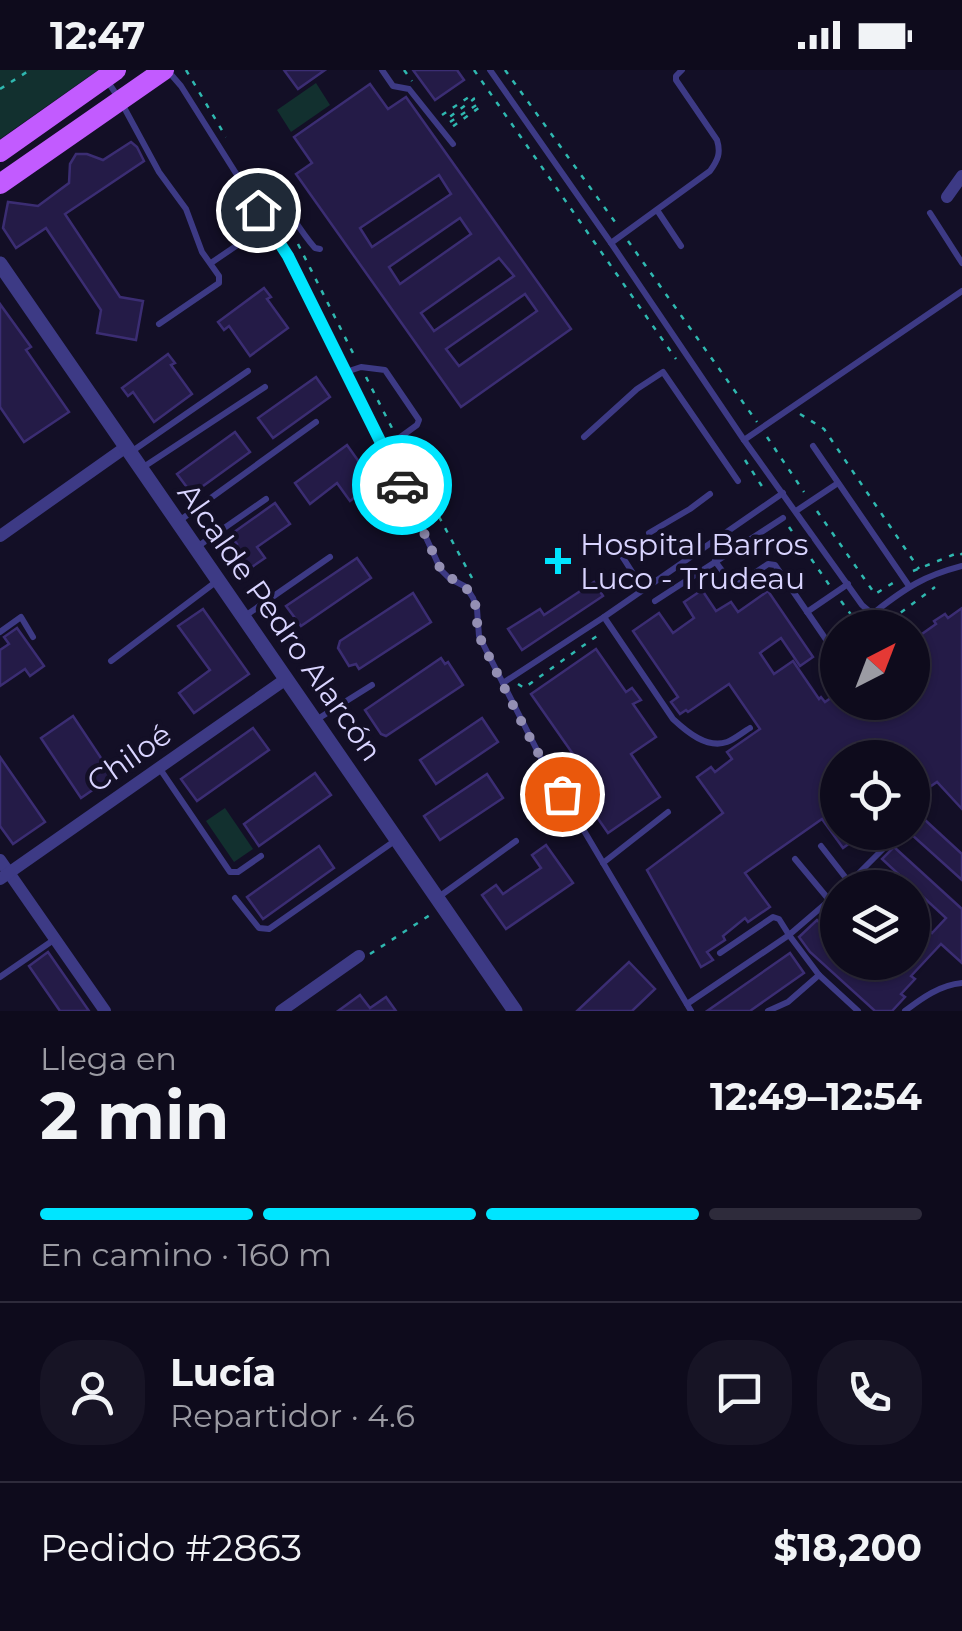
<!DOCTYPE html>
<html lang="es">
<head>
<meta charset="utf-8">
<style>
  body { margin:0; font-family:Montserrat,sans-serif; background:#171425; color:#f1f3f6; height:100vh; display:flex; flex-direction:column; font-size:38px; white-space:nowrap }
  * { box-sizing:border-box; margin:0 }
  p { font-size:32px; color:#9b9ba3 }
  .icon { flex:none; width:55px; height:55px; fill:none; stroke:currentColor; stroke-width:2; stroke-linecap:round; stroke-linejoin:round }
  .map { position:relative; height:941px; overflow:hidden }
  .details { display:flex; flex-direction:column; background:#0e0b1c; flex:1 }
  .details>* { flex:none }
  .needle { width:65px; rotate:42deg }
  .tools { position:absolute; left:820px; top:540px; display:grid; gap:20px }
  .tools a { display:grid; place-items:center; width:110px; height:110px; border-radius:50%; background:#0e0b1c; box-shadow:0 2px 8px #0004,0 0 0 2px #2e2b3b; font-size:50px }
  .pin { position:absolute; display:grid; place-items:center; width:85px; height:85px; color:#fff; margin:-42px; border:5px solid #fff; border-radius:50%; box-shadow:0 2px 10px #0007 }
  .courier { position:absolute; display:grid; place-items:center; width:100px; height:100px; margin:-50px; border:8px solid #00e5ff; border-radius:50%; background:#fff; color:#222; box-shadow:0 2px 12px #0007 }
  .head em { font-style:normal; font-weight:700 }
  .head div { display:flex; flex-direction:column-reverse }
  .head { display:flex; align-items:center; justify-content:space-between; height:170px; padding:0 40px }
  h1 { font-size:65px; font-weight:700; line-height:75px }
  .bar { display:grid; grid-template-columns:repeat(4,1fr); gap:15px 10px; align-content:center; height:120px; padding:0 40px }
  .bar i { height:12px; border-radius:8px; background:#2e2b3b }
  .bar .selected { background:#00e5ff }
  .bar p { grid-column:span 4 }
  .line { display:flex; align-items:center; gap:25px; padding:0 40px; border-top:2px solid #2e2b3b }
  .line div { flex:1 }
  .round { display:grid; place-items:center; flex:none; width:105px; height:105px; border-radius:40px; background:#171425 }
  .status { display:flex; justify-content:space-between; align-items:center; height:70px; padding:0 50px; background:#0e0b1c; direction:ltr }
  .status svg { height:28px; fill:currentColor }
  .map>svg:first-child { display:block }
</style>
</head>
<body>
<div class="status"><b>12:47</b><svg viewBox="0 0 49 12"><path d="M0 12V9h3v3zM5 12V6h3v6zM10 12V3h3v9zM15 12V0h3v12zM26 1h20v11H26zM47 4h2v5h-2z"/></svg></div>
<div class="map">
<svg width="962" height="941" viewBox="0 0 962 941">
  <rect width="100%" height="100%" fill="#130f26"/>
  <g fill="#12302f">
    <polygon points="0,0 98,0 0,69"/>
    <polygon points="316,13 330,35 291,62 277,40"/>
    <polygon points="225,738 253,779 234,792 206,751"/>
  </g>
  <g fill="#241b47" stroke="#3b2d73" stroke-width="2.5" fill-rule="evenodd">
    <polygon points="284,0 325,0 298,19"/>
    <polygon points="413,0 457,0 464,10 435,30"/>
    <path d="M370,14l18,25 18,-12 165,232 -110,78 -165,-233 16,-11 -18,-26zM439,105l12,19 -79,53 -12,-19zM460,148l11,16 -71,50 -11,-17zM499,188l15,18 -80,55 -13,-18zM525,224l12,17 -78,55 -13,-17z"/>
    <polygon points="131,72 137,77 144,91 65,144 120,227 143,231 136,270 97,263 101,240 46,158 16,178 3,158 8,132 38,136 69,113 70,94 76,84 87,84 103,90"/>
    <polygon points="264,218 271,227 267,229 288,258 250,286 229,256 224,260 218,252"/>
    <polygon points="0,234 31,277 26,280 69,342 24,372 0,337"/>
    <polygon points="168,284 175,293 171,295 192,324 154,352 133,322 128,326 122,318"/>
    <polygon points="316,307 330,327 273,368 258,348"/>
    <polygon points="235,362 250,382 192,424 177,404"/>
    <polygon points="347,375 374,413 350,431 337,413 310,434 295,413"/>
    <polygon points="275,433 290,454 257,477 265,488 246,501 230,479 237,474 230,465"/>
    <polygon points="357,488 371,508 301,556 286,536"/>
    <polygon points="594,512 603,526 522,580 508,559 540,539 544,545"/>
    <polygon points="702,520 716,541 731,532 738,542 768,521 813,587 800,596 781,568 760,583 774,604 793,591 819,629 821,627 825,632 838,623 838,632 912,632 912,558 919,566 936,554 934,551 945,544 948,548 962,538 962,739 937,712 912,729 912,688 838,688 838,762 865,762 843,778 822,749 745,803 770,837 748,852 745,848 723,866 725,870 707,882 713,890 701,897 647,800 723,743 697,707 711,697 715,702 732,689 727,682 760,659 729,614 688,642 686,640 680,644 671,632 678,627 633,561 659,543 673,563 694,548 684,532"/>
    <polygon points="413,523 431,552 359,599 356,594 349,596 338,578 340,571"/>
    <polygon points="203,539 249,604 194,643 179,623 210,600 178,556"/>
    <polygon points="17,558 44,596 30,606 25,599 0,616 0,580 9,574 4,567"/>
    <polygon points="596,579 626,622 632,618 641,630 633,634 656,667 631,684 660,727 608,763 583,727 596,717 531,624"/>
    <polygon points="441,588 445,594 448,592 463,615 386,666 381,664 365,640"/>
    <polygon points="73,646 113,706 81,728 41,668"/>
    <polygon points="482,648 498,672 436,714 420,690"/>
    <polygon points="253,658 269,680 197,731 181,709"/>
    <polygon points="0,687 45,752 13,774 0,756"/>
    <polygon points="315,703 331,725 259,776 244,754"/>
    <polygon points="487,704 503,728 440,770 424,746"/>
    <polygon points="912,738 962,784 962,810 912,765"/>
    <polygon points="546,775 573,813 506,859 482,825 496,815 503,824 541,798 532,785"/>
    <polygon points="319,776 334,798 263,849 247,827"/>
    <polygon points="894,777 962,839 962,893 941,874 911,906 915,909 901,924 905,927 892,941 875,941 810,882 799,867 817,850 819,852 838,832 838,892 912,892 912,846 932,863 946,848 882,789"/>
    <polygon points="48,882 89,941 60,941 29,896"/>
    <polygon points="790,883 804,903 750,941 707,941"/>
    <polygon points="629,892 655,919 632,941 577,941"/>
    <polygon points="360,925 370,938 386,927 396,941 338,941"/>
  </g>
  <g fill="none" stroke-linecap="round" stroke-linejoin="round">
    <g stroke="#2fb8b0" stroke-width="2.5" stroke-dasharray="5 8" stroke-linecap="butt">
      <polyline points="186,0 226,67"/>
      <polyline points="404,0 412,11"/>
      <polyline points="474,0 676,289"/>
      <polyline points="505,0 618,156"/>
      <polyline points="0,19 30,0"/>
      <polyline points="442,45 472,25 474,29 448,48"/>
      <polyline points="450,52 478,34 480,37 452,57"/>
      <polyline points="266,128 279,146"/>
      <polyline points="628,171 757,352"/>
      <polyline points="298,174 355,287"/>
      <polyline points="366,307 394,362"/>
      <polyline points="800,344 824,359 919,499"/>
      <polyline points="767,367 804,422"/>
      <polyline points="402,378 472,508"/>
      <polyline points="745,390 765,421"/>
      <polyline points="817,441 875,524 893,513"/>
      <polyline points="789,457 830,516"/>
      <polyline points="913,501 960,482 962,485"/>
      <polyline points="841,531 861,558"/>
      <polyline points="880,558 935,517"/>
      <polyline points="518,614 524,618 601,563"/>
      <polyline points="370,884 430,845"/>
    </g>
    <g stroke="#3d3a85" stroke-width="6">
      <polyline points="382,0 393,16 409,19 453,74"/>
      <path d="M490,0l121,173 133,197 118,165 7,6h7c31,-24 48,-35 86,-45"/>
      <polyline points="168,1 181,16 288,186 388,385 441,500 449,508 466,517 473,528 477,539 479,566 542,690 691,941"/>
      <polyline points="106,9 120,30 159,102 186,139 202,182 219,206 219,213 159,254"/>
      <path d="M244,116l11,-4h11c20,20 30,45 49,66l5,1"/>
      <polyline points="657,140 681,176"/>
      <polyline points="930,143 962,193"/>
      <path d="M611,173l99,-72c8,-11 11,-18 7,-31l-41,-60v-4l6,-6"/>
      <polyline points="211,193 236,176"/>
      <polyline points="346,302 361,297 385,300 419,350 417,355 384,379"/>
      <polyline points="584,367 637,319 663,302 738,411"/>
      <polyline points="744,370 962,221"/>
      <polyline points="813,376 909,516"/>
      <polyline points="131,382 248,301"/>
      <polyline points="142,398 265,317"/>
      <polyline points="796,441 838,413"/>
      <polyline points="179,451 316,352"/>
      <polyline points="649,463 690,439 710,424"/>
      <polyline points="197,477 266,429"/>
      <polyline points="620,483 643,519"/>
      <polyline points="715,491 734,517 768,494 775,495 838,587"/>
      <polyline points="655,531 783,448"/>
      <polyline points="807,542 848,514"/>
      <polyline points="245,546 330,487"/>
      <path d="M604,547l69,102c14,13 34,30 54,23 8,-3 16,-10 23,-14"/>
      <polyline points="0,562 21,547 33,567"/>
      <polyline points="111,591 217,511"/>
      <polyline points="503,613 604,547 783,423"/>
      <polyline points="316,650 372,615"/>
      <polyline points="160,699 230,802 238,802 261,786"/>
      <polyline points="821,776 849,812"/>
      <polyline points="795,789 830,831"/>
      <polyline points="603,793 668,742"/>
      <polyline points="844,818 892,770"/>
      <polyline points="440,826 516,771"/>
      <polyline points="235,828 259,858 269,859 396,770"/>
      <polyline points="720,883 773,847 779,849 789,865 838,823"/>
      <polyline points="0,907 55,869"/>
      <polyline points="687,934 789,865 819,905 858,941"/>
      <polyline points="768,941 788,932 819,905"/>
      <path d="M905,941c17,-13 35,-26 57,-28"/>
    </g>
    <g stroke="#3d3a85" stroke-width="12">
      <polyline points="947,127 962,106"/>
      <polyline points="0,466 126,377"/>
      <polyline points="0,790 105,941"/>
      <polyline points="0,809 286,609"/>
      <polyline points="281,941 359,886"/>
    </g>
    <polyline stroke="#3d3a85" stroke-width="15" points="0,194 515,941"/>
    <g stroke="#c25bff" stroke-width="20">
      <polyline points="0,82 116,0"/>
      <polyline points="0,114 164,0"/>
    </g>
  </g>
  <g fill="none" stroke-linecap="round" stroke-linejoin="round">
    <path stroke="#948fb3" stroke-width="10" stroke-dasharray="0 18" d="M402,415l39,85c9,10 23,13 30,24 9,15 3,31 10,46 25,52 51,105 81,154"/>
    <polyline stroke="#00e5ff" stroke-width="12" points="258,140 288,186 402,415"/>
  </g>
  <path fill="#00e5ff" stroke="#130f26" stroke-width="4" d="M553 476h10v10h10v10h-10v10h-10v-10h-10v-10h10z"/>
  <g text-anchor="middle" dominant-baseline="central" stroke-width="9" stroke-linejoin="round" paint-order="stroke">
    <g font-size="30" fill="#d9d4ff" stroke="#130f26" text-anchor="start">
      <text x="580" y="474">Hospital Barros<tspan x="580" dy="34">Luco - Trudeau</tspan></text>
    </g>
    <g font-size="30" fill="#d9d4ff" stroke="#130f26">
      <text transform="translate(280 552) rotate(55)">Alcalde Pedro Alarcón</text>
      <text transform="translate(129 688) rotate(-35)">Chiloé</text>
    </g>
  </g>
</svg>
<div class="tools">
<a><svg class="needle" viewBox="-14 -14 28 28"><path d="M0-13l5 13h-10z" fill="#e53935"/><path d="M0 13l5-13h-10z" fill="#9b9ba3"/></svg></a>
<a><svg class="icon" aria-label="locate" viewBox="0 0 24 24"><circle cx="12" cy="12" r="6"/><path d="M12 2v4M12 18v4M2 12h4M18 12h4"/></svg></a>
<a><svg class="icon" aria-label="layers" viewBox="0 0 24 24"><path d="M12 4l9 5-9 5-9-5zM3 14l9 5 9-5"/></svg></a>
</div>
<div class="pin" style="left:562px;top:724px;background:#ea580c"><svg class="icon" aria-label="bag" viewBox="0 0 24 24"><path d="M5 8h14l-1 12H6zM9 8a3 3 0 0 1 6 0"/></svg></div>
<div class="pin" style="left:258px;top:140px;background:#1f2937"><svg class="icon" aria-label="home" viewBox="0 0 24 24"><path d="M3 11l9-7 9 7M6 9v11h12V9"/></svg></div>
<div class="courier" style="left:402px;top:415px"><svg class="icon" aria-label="car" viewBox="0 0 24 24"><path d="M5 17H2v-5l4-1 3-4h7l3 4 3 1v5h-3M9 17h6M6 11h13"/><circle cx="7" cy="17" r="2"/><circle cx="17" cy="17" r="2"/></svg></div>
</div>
<section class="details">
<div class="head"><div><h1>2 min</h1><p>Llega en</p></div><em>12:49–12:54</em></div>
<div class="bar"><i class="selected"></i><i class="selected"></i><i class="selected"></i><i></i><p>En camino · 160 m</p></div>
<div class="line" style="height:180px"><a class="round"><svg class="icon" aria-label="person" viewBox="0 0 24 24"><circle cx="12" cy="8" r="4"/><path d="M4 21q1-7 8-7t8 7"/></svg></a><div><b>Lucía</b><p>Repartidor · 4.6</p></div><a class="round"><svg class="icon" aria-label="chat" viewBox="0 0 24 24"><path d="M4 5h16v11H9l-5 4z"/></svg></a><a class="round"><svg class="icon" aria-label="phone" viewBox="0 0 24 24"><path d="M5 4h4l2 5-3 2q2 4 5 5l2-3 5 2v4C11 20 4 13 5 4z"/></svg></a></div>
<div class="line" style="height:130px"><div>Pedido #2863</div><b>$18,200</b></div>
</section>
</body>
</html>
